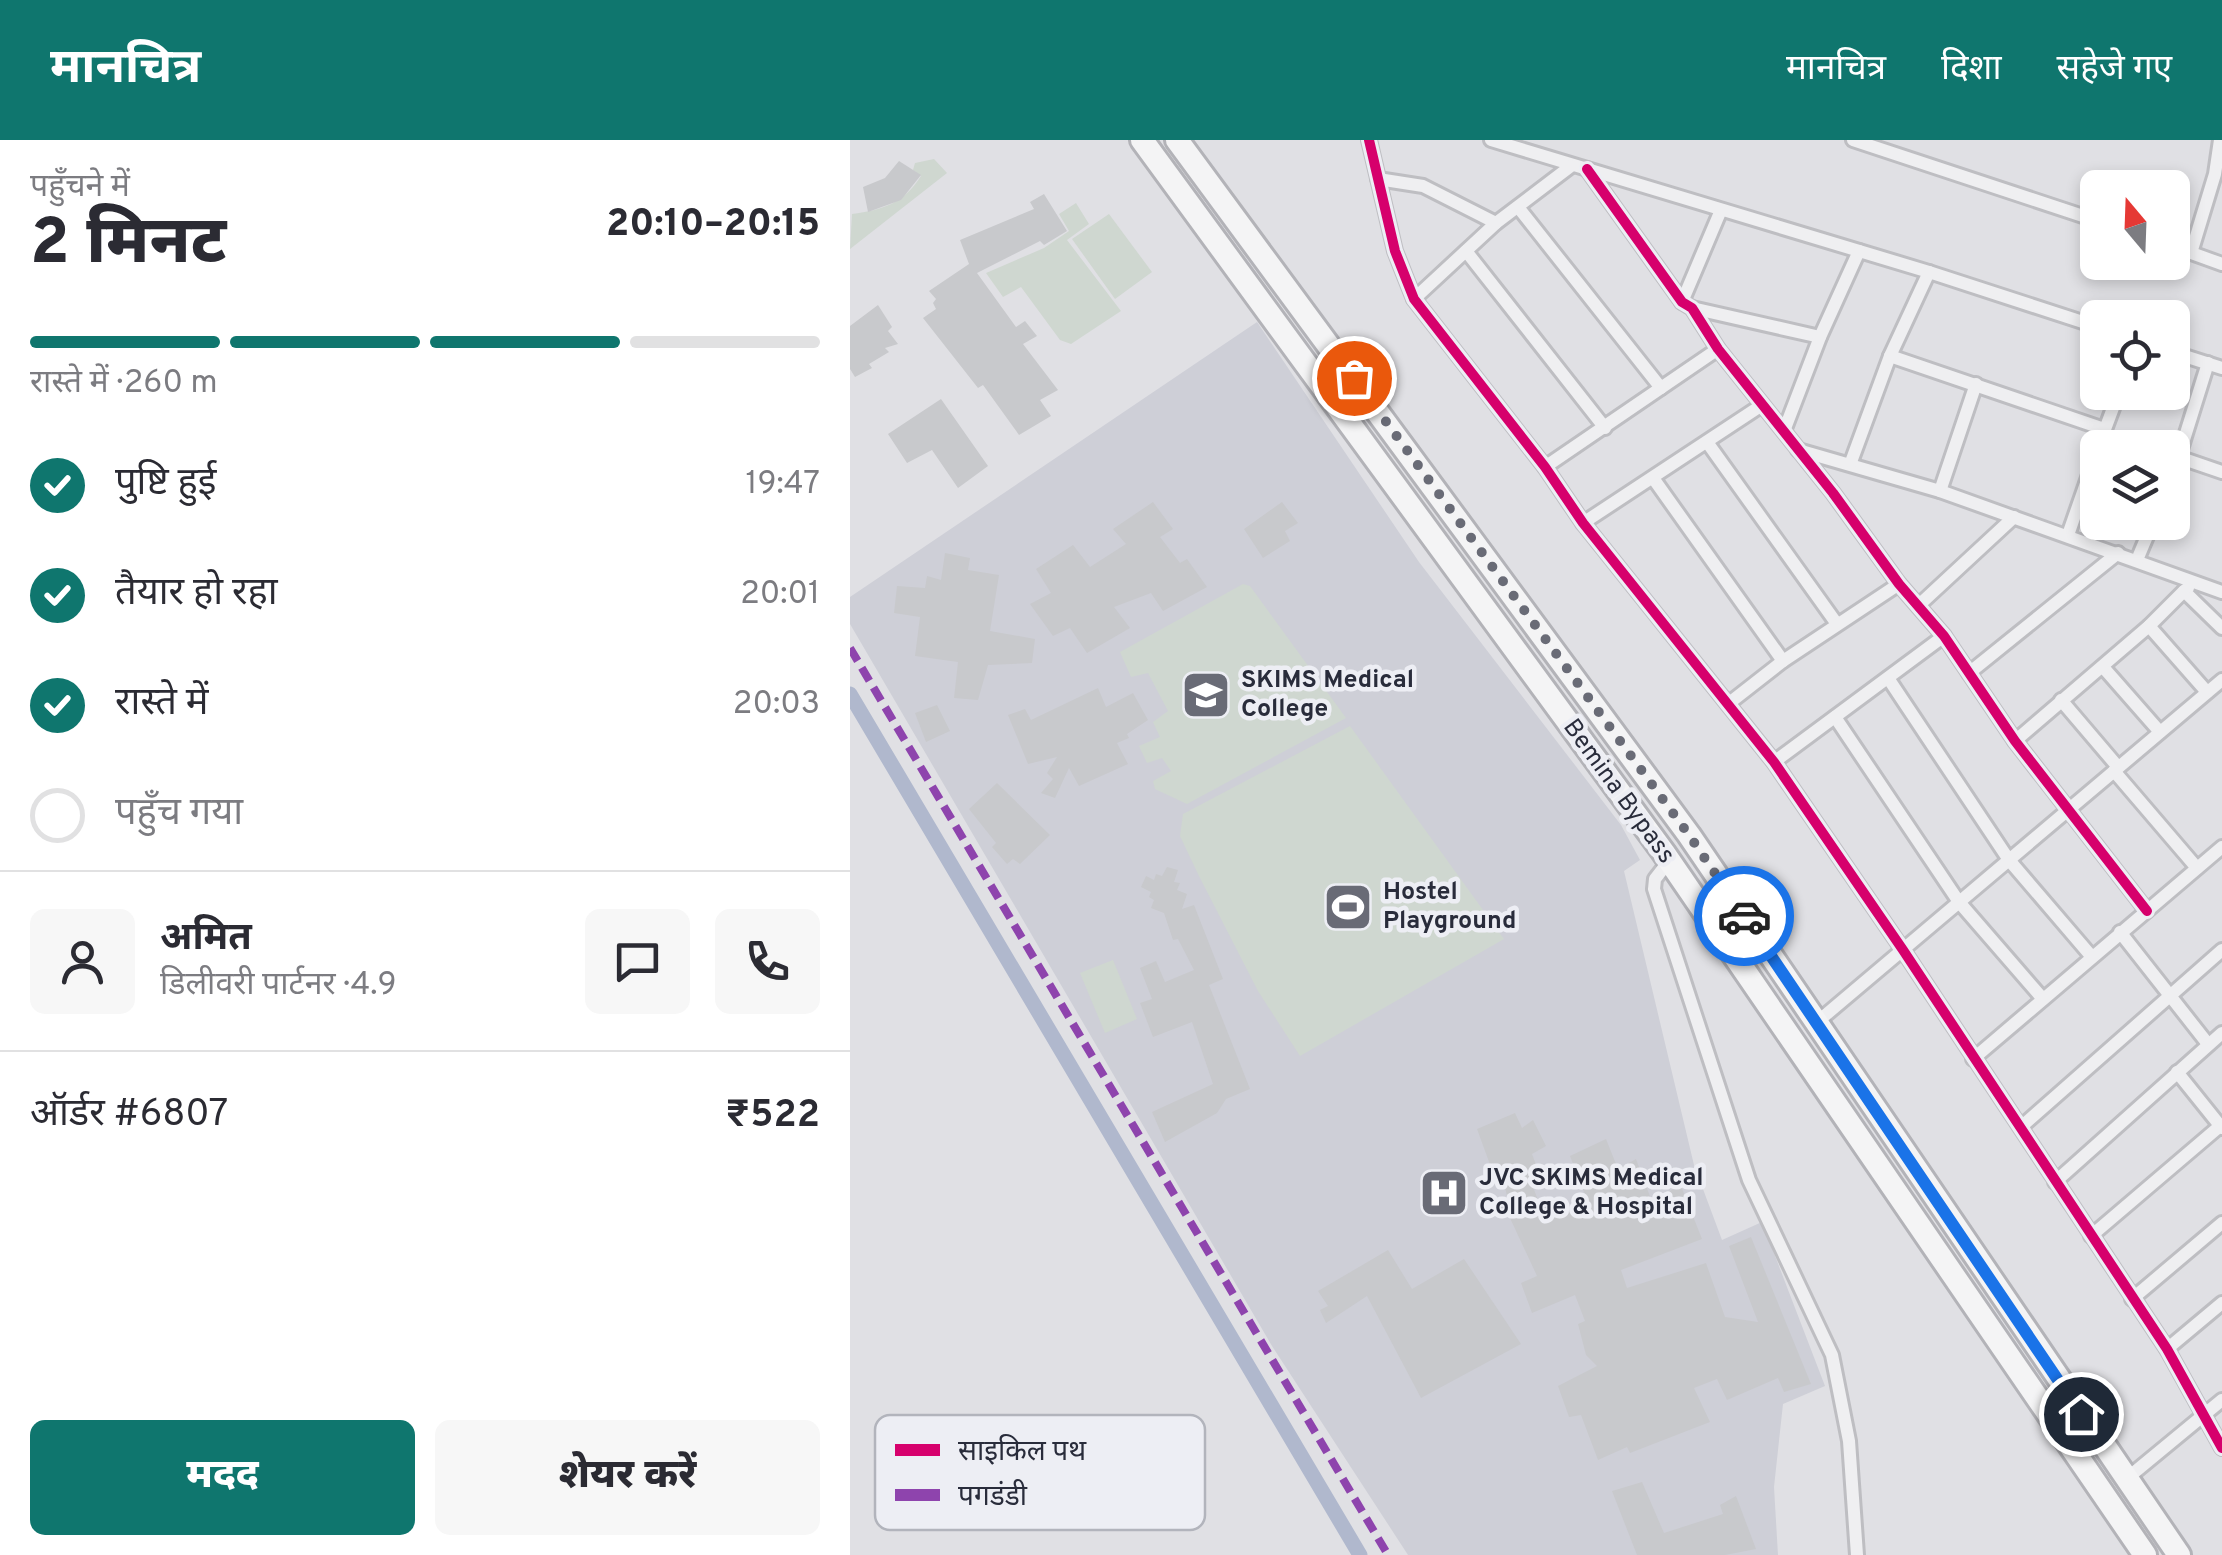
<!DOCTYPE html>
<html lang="hi">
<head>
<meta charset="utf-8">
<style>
  body { margin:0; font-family:Overpass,"Noto Sans Devanagari",sans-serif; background:#f7f7f7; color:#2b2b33; height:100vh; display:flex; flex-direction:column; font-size:38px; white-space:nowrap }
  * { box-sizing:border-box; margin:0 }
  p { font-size:32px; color:#7c7c81 }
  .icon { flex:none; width:55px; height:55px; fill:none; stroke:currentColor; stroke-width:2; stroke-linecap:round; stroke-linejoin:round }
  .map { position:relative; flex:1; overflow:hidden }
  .side { display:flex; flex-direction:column; background:#fff; width:850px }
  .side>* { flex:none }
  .needle { width:65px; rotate:341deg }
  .tools { position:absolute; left:1230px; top:30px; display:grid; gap:20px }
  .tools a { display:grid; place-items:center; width:110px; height:110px; border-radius:15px; background:#fff; box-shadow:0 5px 15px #0003; font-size:50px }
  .pin { position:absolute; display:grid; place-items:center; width:85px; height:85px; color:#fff; margin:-42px; border:5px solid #fff; border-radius:50%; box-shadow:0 2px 10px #0007 }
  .courier { position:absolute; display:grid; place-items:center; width:100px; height:100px; margin:-50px; border:8px solid #1a73e8; border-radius:50%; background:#fff; color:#222; box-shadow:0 2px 12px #0007 }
  .headline em { font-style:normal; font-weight:800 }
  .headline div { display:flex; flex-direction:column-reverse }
  .headline { display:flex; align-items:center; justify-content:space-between; height:170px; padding:0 30px }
  h1 { font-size:65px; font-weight:800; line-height:75px }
  .bar { display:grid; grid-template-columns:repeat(4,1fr); gap:15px 10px; align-content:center; height:120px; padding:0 30px }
  .bar i { height:12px; border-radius:8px; background:#e1e1e2 }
  .bar .selected { background:#0f766e }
  .bar p { grid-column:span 4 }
  .line { display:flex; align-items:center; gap:25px; padding:0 30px; border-top:2px solid #e1e1e2 }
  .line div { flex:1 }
  .round { display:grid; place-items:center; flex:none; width:105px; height:105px; border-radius:15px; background:#f7f7f7 }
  ol { padding:0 30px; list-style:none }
  li { display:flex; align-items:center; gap:30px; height:110px }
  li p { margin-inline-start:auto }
  li .icon { padding:10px; border-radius:50%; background:#0f766e; color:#fff; stroke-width:4 }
  li:last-child { color:#7c7c81 }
  li i { width:55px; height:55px; border:5px solid #e1e1e2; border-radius:50% }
  .button { display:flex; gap:20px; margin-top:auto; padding:20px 30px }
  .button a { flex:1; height:115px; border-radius:15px; background:#0f766e; color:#fff; font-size:40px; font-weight:800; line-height:115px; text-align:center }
  .button a+a { background:#f7f7f7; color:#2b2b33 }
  header { display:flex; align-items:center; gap:60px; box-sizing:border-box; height:140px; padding:0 50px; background:#0f766e; color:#fff }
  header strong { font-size:48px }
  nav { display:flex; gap:55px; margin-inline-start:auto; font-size:35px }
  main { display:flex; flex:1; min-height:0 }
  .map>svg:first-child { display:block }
</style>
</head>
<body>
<header>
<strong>मानचित्र</strong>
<nav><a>मानचित्र</a><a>दिशा</a><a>सहेजे गए</a></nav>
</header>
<main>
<section class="side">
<div class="headline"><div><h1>2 मिनट</h1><p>पहुँचने में</p></div><em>20:10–20:15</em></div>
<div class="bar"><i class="selected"></i><i class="selected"></i><i class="selected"></i><i></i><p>रास्ते में · 260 m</p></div>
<ol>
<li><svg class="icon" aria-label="check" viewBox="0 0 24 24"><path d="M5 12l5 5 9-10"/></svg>पुष्टि हुई<p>19:47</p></li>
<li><svg class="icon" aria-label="check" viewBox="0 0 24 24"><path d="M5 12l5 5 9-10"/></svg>तैयार हो रहा<p>20:01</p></li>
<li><svg class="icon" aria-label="check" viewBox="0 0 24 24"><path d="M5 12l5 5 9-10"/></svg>रास्ते में<p>20:03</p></li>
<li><i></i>पहुँच गया</li>
</ol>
<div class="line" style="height:180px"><a class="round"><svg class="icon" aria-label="person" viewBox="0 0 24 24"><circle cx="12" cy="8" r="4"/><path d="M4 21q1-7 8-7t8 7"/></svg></a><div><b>अमित</b><p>डिलीवरी पार्टनर · 4.9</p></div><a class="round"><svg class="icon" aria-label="chat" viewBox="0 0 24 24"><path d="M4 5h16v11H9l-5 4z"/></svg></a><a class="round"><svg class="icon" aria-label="phone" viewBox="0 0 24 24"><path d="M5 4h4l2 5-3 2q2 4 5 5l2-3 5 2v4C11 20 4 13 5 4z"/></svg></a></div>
<div class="line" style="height:130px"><div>ऑर्डर #6807</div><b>₹522</b></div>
<div class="button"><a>मदद</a><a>शेयर करें</a></div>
</section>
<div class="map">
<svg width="1372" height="1415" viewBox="0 0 1372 1415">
  <rect width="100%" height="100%" fill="#e0e0e4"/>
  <polygon fill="#cecfd7" points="407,182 569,422 771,685 790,720 774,731 844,1025 872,1100 912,1082 975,1246 933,1264 924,1347 928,1415 558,1415 422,1206 0,484 0,457"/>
  <g fill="#cfd7d0">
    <path d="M84,19l13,14 -97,76 2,-35c31,-4 52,-11 69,-38l-8,-6 2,-7z"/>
    <polygon points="226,63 239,84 217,100 271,171 221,204 210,200 171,147 153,157 136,133 194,108 219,91 209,74"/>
    <polygon points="259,74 302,132 265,159 222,99"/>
    <polygon points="393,444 400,446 496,578 337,664 305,649 303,641 321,631 312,618 297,623 289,606 310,597 303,582 318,571 298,533 281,537 270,512"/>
    <polygon points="500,586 654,799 450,916 408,851 349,736 330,696 333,674"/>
    <polygon points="263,820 287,879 255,893 230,833"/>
  </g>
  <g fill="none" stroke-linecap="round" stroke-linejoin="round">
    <polyline stroke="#b0b8cd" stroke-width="15" points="0,554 510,1415"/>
  </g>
  <g fill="#c8c9cc">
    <polygon points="49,21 71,35 51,60 18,72 13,47 35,38"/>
    <polygon points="194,54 217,91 194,105 190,101 127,133 166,187 175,181 187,196 173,204 208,250 190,260 201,276 169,295 133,245 128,248 73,178 86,169 83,163 86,159 79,151 119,124 110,100 184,69 180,62"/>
    <polygon points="28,165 42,187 38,191 48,204 35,208 39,212 19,224 22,228 5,237 0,229 0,186"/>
    <polygon points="91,259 138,326 108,348 82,310 57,323 38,294"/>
    <polygon points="303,362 323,389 310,397 330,423 337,419 357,447 313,471 301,453 264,467 280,488 237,513 220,488 203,496 180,464 201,453 186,429 223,405 240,427 276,404 263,389"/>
    <polygon points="432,362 448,383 435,391 440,401 413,418 394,389"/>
    <polygon points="95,413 120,418 118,430 149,435 140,491 185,499 182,523 138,525 128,560 104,558 108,522 65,516 70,477 44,473 47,446 75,448 77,436 91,440"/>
    <polygon points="248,548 256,567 283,553 298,580 277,594 279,598 267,603 278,624 229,646 219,628 205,658 191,653 203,639 197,633 207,617 178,624 158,575 175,569 181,580"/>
    <polygon points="87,565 100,591 76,602 65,573"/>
    <polygon points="147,643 200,695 170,724 163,719 157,724 142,707 146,703 119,669"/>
    <polygon points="317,727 328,730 324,742 330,743 327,750 337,754 332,769 344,765 373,839 359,845 400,949 376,959 367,973 315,1002 302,972 363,944 342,882 303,897 290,863 302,859 290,828 306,821 315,842 344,830 328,799 323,800 314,773 301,768 304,760 299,757 301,752 291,747 296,736 304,740 306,734 312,736"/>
    <polygon points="665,973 672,988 683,980 696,1006 682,1014 693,1043 683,1047 696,1081 739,1065 720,1016 756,999 768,1029 786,1019 801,1059 831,1046 852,1099 771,1130 777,1148 856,1123 875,1177 908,1182 879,1106 901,1097 961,1244 934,1252 928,1238 877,1260 867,1239 844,1248 860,1282 780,1313 777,1307 748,1320 731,1275 719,1277 708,1246 747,1226 736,1215 728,1184 735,1181 725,1155 682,1173 671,1143 687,1136 653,1063 658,1060 650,1027 642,1030 627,989"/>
    <polygon points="538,1110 562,1149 614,1119 671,1204 571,1258 517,1156 476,1183 470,1170 478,1166 468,1151"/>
    <polygon points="792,1342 814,1393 873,1374 870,1365 886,1356 906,1409 875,1415 787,1415 762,1351"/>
  </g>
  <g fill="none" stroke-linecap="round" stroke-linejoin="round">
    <g stroke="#bebec2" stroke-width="18">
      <g id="street">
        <polyline points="519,0 545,111 564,159 695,327 733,383 924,622 1053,810 1317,1209 1372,1308"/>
        <polyline points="641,0 1079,132 1248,187"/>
        <polyline points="1003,0 1248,81"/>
        <polyline points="737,29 832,162 842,168 868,209 983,353 1049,444 1094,496 1165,601 1297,771"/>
        <polyline points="528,39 573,46 646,83"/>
        <polyline points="668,67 811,248"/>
        <polyline points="1322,106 1372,124"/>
        <polyline points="616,111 755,288"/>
        <polyline points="1341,113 1365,34 1370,0"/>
        <polyline points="564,159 646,83 721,26"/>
        <polyline points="832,162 871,70"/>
        <polyline points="842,168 970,197"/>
        <polyline points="1322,212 1372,228"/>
        <polyline points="1040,216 1254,289"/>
        <polyline points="934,291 970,197 1009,111"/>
        <polyline points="857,302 987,484"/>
        <polyline points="1248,308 1269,252"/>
        <polyline points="948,310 1090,351 1372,452"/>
        <polyline points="1331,318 1372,332"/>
        <polyline points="1001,322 1040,216 1079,132"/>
        <polyline points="695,327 868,209"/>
        <polyline points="803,338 933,521"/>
        <polyline points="1322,338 1358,223"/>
        <polyline points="1090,351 1126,244"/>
        <polyline points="733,383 912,265"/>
        <polyline points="1218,395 1248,309"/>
        <polyline points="1287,420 1303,382"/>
        <polyline points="1338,448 1334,451 1372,488"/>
        <polyline points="1068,466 1164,377"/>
        <polyline points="1299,486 1357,552"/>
        <polyline points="1253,527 1310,592"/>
        <polyline points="1119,533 1268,413"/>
        <polyline points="1038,538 1159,720 1242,817"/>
        <polyline points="1211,560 1268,627"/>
        <polyline points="878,564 933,521 1049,444"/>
        <polyline points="985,577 1109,762 1193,859"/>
        <polyline points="1165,601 1299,486 1334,451"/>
        <polyline points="924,622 1094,496"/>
        <polyline points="1264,631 1347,728"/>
        <polyline points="819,721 805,739 804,749 899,1040 982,1215 999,1301 1007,1415"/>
        <polyline points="1270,792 1358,904"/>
        <polyline points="966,883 1372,540"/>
        <polyline points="1123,919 1372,707"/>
        <polyline points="1327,932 1372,988"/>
        <polyline points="1171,987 1372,810"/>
        <polyline points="1205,1042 1372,893"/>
        <polyline points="1241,1096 1370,986"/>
        <polyline points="1282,1159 1372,1083"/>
        <polyline points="1317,1209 1372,1163"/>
        <polyline points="1275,1340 1372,1260"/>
      </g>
    </g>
    <g stroke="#b3b3b8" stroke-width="28">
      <g id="highway">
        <polyline points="292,0 814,713 1295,1415"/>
        <polyline points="327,0 839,695 1329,1415"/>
      </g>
    </g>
    <use href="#street" stroke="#efeff1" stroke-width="12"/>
    <use href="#highway" stroke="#f4f4f5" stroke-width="22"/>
    <polyline stroke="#8e44ad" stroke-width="8" stroke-dasharray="15 8" stroke-linecap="butt" points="0,508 538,1415"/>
    <g stroke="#edeef4" stroke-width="16">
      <g id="cycleway">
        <polyline points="519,0 545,111 564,159 695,327 733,383 924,622 1053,810 1317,1209 1372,1308"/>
        <polyline points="737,29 832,162 842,168 868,209 983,353 1049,444 1094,496 1165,601 1297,771"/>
      </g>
    </g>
    <use href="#cycleway" stroke="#d6006c" stroke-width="10"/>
  </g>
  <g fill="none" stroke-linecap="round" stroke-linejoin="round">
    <polyline stroke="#696b76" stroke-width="10" stroke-dasharray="0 18" points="504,238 839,695 894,776"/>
    <polyline stroke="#1a73e8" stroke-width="12" points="894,776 1231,1274"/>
  </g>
  <defs>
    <g id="university-square" transform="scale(2.5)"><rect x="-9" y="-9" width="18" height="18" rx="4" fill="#696b76" stroke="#edeef4"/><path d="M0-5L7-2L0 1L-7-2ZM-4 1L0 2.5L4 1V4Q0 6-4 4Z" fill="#fff"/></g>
    <g id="stadium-square" transform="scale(2.5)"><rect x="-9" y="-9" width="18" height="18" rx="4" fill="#696b76" stroke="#edeef4"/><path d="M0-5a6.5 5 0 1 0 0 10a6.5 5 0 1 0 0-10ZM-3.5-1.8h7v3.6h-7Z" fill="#fff"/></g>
    <g id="hospital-square" transform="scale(2.5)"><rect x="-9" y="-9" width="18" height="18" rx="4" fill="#696b76" stroke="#edeef4"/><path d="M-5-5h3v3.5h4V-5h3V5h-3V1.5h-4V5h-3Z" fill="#fff"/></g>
  </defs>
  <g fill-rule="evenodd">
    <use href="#university-square" x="356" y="555"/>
    <use href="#stadium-square" x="498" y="767"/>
    <use href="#hospital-square" x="594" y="1053"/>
  </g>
  <g text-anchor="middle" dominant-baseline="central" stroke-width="9" stroke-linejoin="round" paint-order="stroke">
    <g font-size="25" font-weight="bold" fill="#292c3b" stroke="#edeef4" text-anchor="start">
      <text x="391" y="541">SKIMS Medical<tspan x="391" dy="29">College</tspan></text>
      <text x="533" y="753">Hostel<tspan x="533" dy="29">Playground</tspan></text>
      <text x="629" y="1039">JVC SKIMS Medical<tspan x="629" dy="29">College &amp; Hospital</tspan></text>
    </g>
    <g font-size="25" fill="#292c3b" stroke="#edeef4">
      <text transform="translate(768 652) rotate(54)">Bemina Bypass</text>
    </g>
  </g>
  <rect x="25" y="1275" width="330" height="115" rx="15" fill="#edeef4" stroke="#b2b4bc" stroke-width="2.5"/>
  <rect x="45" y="1304" width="45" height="12" fill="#d6006c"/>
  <rect x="45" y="1349" width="45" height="12" fill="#8e44ad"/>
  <g font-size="28" fill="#292c3b">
    <text x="108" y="1320">साइकिल पथ</text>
    <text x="108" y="1365">पगडंडी</text>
  </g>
</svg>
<div class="tools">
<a><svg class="needle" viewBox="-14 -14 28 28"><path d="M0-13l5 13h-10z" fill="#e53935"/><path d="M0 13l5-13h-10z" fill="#7c7c81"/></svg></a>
<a><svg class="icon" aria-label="locate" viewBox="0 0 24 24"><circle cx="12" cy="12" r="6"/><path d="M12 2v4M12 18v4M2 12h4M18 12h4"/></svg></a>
<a><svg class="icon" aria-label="layers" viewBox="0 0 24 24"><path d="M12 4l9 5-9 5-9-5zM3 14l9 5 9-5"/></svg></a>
</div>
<div class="pin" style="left:504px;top:238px;background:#ea580c"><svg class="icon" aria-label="bag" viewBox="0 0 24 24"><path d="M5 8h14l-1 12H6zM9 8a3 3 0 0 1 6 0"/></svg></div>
<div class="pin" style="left:1231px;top:1274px;background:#1f2937"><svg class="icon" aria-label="home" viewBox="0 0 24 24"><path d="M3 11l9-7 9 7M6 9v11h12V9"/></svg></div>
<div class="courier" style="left:894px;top:776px"><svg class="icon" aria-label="car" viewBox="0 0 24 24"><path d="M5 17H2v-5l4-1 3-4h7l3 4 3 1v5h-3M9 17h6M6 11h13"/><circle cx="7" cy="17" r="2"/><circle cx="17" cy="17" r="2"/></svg></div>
</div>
</main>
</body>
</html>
